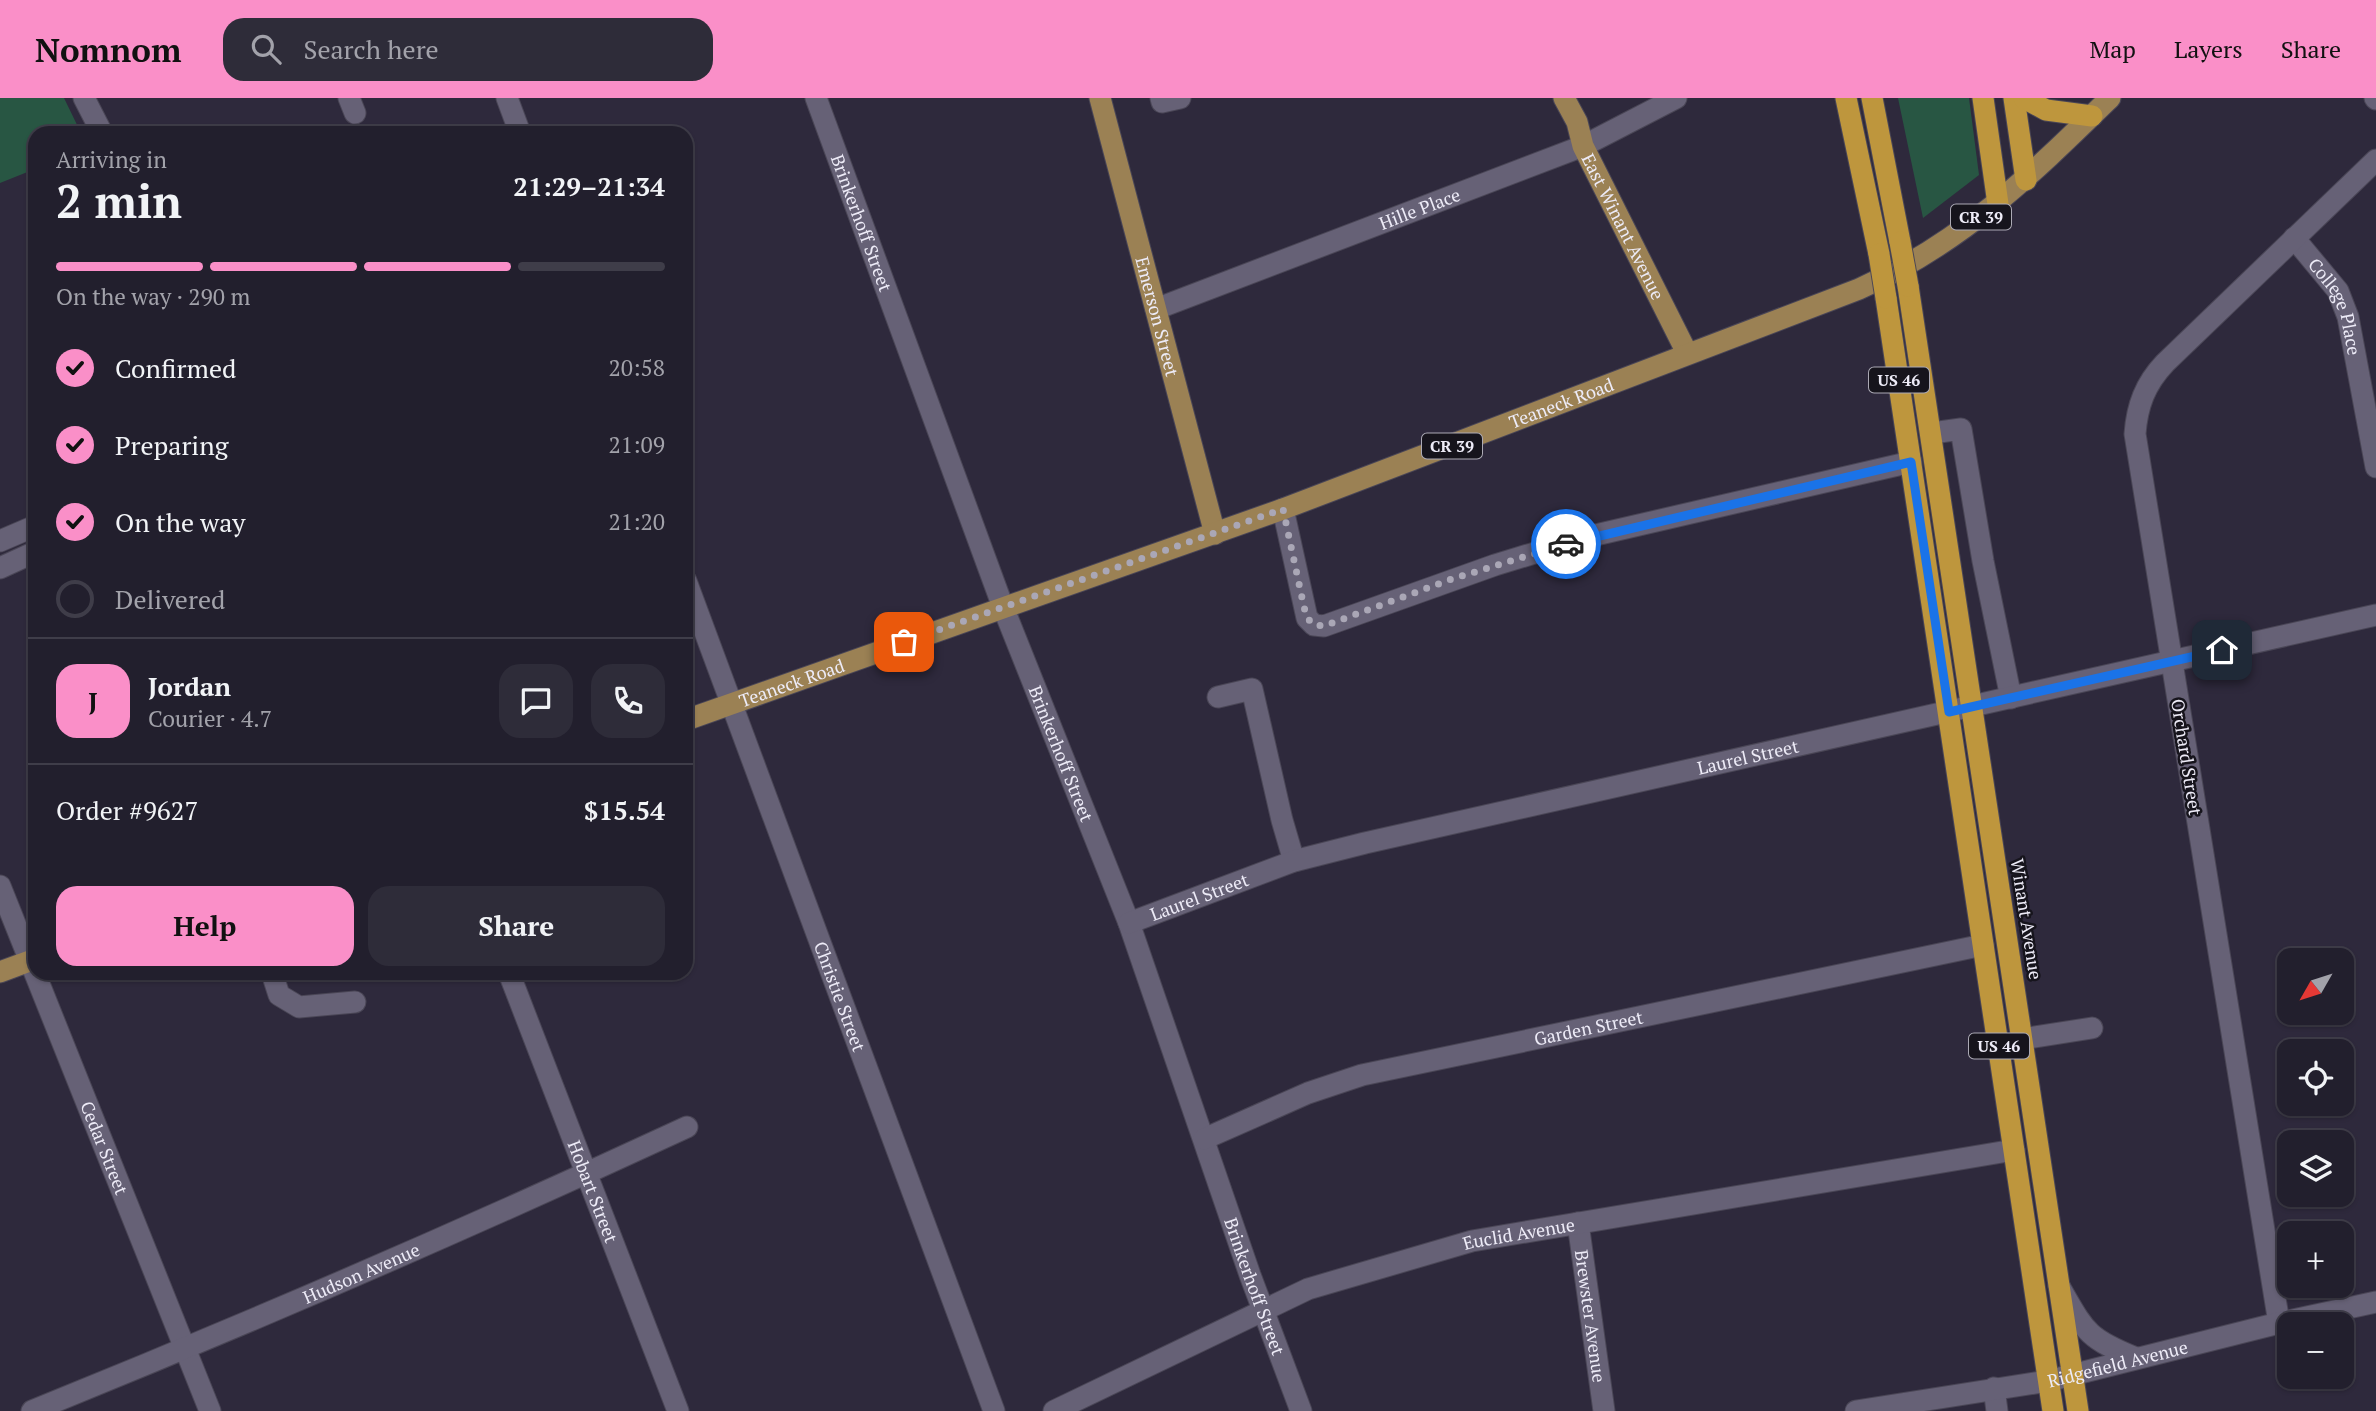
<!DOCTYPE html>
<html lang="en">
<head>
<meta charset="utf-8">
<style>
  body { margin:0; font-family:"PT Serif",serif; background:#2e2c39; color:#f1f3f6; height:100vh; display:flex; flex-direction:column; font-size:26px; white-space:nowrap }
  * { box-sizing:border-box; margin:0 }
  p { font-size:23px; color:#a2a2aa }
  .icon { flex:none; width:38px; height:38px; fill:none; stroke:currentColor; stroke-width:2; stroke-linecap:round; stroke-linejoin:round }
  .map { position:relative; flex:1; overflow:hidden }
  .drawer { position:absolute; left:28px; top:28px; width:665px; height:854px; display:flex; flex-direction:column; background:#221f2d; border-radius:21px; box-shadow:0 2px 5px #0004,0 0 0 2px #3f3d49 }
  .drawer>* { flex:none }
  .needle { width:46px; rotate:231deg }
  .controls { position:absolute; left:2277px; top:850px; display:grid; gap:14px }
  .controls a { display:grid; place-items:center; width:77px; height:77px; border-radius:14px; background:#221f2d; box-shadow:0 2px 5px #0004,0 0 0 2px #3f3d49; font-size:35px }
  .pin { position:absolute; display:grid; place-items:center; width:60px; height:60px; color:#fff; margin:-30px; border-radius:14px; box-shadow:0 4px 10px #0006 }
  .courier { position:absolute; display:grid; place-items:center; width:70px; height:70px; margin:-35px; border:5px solid #1a73e8; border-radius:50%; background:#fff; color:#222; box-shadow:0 2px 9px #0007 }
  .head em { font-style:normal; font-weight:600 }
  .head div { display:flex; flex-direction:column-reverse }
  .head { display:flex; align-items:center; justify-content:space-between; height:119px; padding:0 28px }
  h1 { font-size:46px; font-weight:600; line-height:52px }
  .bar { display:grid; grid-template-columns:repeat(4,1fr); gap:10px 7px; align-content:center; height:84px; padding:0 28px }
  .bar i { height:9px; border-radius:5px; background:#3f3d49 }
  .bar .on { background:#fa8fc8 }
  .bar p { grid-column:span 4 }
  .line { display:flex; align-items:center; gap:18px; padding:0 28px; border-top:2px solid #3f3d49 }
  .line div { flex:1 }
  .round { display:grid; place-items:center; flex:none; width:74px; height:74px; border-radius:21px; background:#2e2c39 }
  ol { padding:0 28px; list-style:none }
  li { display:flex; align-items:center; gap:21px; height:77px }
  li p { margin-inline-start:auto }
  li .icon { padding:7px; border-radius:50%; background:#fa8fc8; color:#111; stroke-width:4 }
  li:last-child { color:#a2a2aa }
  li i { width:38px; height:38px; border:4px solid #3f3d49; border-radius:50% }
  .primary-button { display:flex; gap:14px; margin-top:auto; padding:14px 28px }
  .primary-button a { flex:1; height:80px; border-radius:21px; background:#fa8fc8; color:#111; font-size:28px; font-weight:600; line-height:80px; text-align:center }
  .primary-button a+a { background:#2e2c39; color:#f1f3f6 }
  header { display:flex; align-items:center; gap:42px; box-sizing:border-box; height:98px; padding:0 35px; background:#fa8fc8; color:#111 }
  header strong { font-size:33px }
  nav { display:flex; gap:38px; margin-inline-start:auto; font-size:24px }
  .search { width:490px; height:63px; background:#2e2c39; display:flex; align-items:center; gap:18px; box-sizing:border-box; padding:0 24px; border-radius:21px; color:#a2a2aa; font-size:26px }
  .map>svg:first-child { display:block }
</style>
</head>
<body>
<header>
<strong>Nomnom</strong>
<div class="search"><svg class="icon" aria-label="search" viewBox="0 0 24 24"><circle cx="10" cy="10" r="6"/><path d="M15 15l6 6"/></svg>Search here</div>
<nav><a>Map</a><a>Layers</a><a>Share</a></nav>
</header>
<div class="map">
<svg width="2376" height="1313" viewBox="0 0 2376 1313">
  <rect width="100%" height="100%" fill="#2e293c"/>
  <g fill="#285643">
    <polygon points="0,0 64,0 81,35 35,35 35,71 0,85"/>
    <polygon points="1898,0 1969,0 1979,77 1923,120"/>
  </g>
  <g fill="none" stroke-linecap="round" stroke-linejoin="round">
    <g stroke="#4a4656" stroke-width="23">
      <g id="minor">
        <polyline points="84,0 102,35"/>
        <polyline points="349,0 355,15"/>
        <polyline points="507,0 520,35"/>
        <path id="s1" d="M816,0l187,509 126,316 121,352 51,136"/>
        <polyline points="1161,0 1162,4 1180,0"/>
        <polyline points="2375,0 2376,1"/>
        <path id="s2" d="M2294,140l44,53 10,26 28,150"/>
        <path id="s3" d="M1156,211l427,-163 93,-48"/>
        <polyline points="1932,335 1961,331 1983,463 2011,600"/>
        <polyline points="1283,411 1307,520 1314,527 1324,528 1495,467 1587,439 1911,364"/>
        <polyline points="0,443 35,428"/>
        <polyline points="0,470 35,454"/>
        <path id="s4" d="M686,483l308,830"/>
        <polyline points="1218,599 1252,591 1282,722 1294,763"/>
        <path id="s5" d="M0,788l210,525"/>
        <path id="s6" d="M1129,825l165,-62 71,-18 1011,-228"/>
        <polyline points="272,875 279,897 299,909 355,904"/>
        <path id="s7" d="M509,875l169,438"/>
        <polyline points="2022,941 2092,930"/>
        <path id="s8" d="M1204,1041l104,-46 54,-18 621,-130"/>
        <path id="s9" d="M1578,1125l26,188"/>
        <path d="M2059,1188c26,45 27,52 77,72"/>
        <path d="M2279,1225l-144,-889c2,-28 10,-50 30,-71l211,-203"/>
        <polyline points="1994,1290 1997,1313"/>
        <path id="s10" d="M32,1313c220,-89 439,-184 655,-284"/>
        <path id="s11" d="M1054,1313l254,-122 164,-48 542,-91"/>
        <path id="s12" d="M1856,1313l192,-30 231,-58 97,-21"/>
      </g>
    </g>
    <g stroke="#4a4656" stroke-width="23">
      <g id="major">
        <path id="s13" d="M1100,0l115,436"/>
        <path id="s14" d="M1564,0l13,24 6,24 104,207"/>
        <path id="s15" d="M686,622l597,-211 576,-220c103,-46 172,-114 251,-191"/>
        <polyline points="0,874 35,861"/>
      </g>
    </g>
    <g stroke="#4a4656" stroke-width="23">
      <g id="highway">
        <polyline points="1846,0 1879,156"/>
        <polyline points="1872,0 1900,144"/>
        <polyline points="1983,0 1998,106"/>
        <polyline points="2014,0 2026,82"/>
        <polyline points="2024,0 2046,12 2092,18"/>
        <polyline points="1908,188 2078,1313"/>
        <polyline points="1886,200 2053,1313"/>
      </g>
    </g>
    <use href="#minor" stroke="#666176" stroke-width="21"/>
    <use href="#major" stroke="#9b8154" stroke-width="21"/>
    <use href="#highway" stroke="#be963d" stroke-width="21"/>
    <g stroke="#4a4656" stroke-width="23" stroke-linecap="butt">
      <g id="highway-bridge">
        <polyline points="1900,144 1908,188"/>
        <polyline points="1879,156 1886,200"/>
      </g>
    </g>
    <use href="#highway-bridge" stroke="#be963d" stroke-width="21"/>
  </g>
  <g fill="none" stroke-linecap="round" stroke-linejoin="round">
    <polyline stroke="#aaa7b6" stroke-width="7" stroke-dasharray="0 12.6" points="904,544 1283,411 1304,509 1307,520 1314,527 1324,528 1452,481 1566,446"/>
    <polyline stroke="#1a73e8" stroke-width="9" points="1566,446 1911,364 1949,614 2222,552"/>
  </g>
  <g text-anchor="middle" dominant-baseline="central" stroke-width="5" stroke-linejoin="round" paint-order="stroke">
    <g fill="#16141c" stroke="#acaab5" stroke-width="2">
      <rect x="1951" y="106.5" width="60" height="25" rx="5"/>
      <rect x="1869" y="269.5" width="60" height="25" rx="5"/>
      <rect x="1422" y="335.5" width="60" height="25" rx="5"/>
      <rect x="1969" y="935.5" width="60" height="25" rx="5"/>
    </g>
    <g font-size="16" font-weight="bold" fill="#edebf7">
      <text x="1981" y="119">CR 39</text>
      <text x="1899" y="282">US 46</text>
      <text x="1452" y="348">CR 39</text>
      <text x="1999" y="948">US 46</text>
    </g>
    <g font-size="18" fill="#edebf7" stroke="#16141c">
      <text stroke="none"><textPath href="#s3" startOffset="282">Hille Place</textPath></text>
      <text stroke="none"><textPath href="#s1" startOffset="133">Brinkerhoff Street</textPath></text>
      <text stroke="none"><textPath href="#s14" startOffset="142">East Winant Avenue</textPath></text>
      <text stroke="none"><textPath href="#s2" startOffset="82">College Place</textPath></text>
      <text stroke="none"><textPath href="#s13" startOffset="226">Emerson Street</textPath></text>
      <text stroke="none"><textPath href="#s15" startOffset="931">Teaneck Road</textPath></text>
      <text stroke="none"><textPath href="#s15" startOffset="112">Teaneck Road</textPath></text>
      <text stroke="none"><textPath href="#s1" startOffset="700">Brinkerhoff Street</textPath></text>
      <text stroke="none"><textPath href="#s6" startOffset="642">Laurel Street</textPath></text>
      <text transform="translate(2187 659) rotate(81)">Orchard Street</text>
      <text stroke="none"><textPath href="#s6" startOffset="75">Laurel Street</textPath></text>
      <text transform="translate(2027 821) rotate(81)">Winant Avenue</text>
      <text stroke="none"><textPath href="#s4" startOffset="443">Christie Street</textPath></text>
      <text stroke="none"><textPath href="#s8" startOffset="402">Garden Street</textPath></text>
      <text stroke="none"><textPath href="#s5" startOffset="282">Cedar Street</textPath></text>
      <text stroke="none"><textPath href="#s7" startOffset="234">Hobart Street</textPath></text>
      <text stroke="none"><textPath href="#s11" startOffset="500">Euclid Avenue</textPath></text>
      <text stroke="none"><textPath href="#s10" startOffset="357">Hudson Avenue</textPath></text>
      <text stroke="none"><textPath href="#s1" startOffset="1267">Brinkerhoff Street</textPath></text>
      <text stroke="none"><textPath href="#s9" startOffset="94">Brewster Avenue</textPath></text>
      <text stroke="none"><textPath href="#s12" startOffset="266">Ridgefield Avenue</textPath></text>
    </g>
  </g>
</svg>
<div class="controls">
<a><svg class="needle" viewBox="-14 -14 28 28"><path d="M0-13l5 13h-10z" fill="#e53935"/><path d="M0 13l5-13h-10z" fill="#a2a2aa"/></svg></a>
<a><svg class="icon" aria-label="locate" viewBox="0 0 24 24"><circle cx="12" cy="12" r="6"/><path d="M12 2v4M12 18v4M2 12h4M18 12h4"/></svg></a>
<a><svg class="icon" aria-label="layers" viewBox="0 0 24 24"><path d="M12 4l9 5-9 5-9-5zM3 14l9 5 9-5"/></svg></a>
<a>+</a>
<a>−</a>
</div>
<div class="pin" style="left:904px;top:544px;background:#ea580c"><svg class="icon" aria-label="bag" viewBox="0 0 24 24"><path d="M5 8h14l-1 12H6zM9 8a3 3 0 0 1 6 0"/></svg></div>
<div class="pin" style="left:2222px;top:552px;background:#1f2937"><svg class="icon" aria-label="home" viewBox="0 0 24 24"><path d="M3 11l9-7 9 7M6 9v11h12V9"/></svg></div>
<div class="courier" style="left:1566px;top:446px"><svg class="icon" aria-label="car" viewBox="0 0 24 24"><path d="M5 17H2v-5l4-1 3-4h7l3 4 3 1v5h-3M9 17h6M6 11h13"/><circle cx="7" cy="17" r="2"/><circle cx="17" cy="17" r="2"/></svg></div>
<section class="drawer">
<div class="head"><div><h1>2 min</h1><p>Arriving in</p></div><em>21:29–21:34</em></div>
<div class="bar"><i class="on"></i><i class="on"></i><i class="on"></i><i></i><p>On the way · 290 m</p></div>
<ol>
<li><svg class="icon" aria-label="check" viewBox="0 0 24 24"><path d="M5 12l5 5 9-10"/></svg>Confirmed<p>20:58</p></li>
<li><svg class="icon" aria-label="check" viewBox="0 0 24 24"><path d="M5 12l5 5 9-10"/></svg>Preparing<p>21:09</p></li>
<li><svg class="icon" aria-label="check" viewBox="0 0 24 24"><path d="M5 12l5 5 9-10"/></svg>On the way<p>21:20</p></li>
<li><i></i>Delivered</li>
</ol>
<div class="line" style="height:126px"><b class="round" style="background:#fa8fc8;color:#111">J</b><div><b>Jordan</b><p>Courier · 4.7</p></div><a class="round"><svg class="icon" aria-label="chat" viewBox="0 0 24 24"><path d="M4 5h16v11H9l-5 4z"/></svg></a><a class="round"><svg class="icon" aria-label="phone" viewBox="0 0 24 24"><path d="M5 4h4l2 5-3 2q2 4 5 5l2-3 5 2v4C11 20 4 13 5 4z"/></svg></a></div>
<div class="line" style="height:91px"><div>Order #9627</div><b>$15.54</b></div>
<div class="primary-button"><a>Help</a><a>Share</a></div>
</section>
</div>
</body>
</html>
